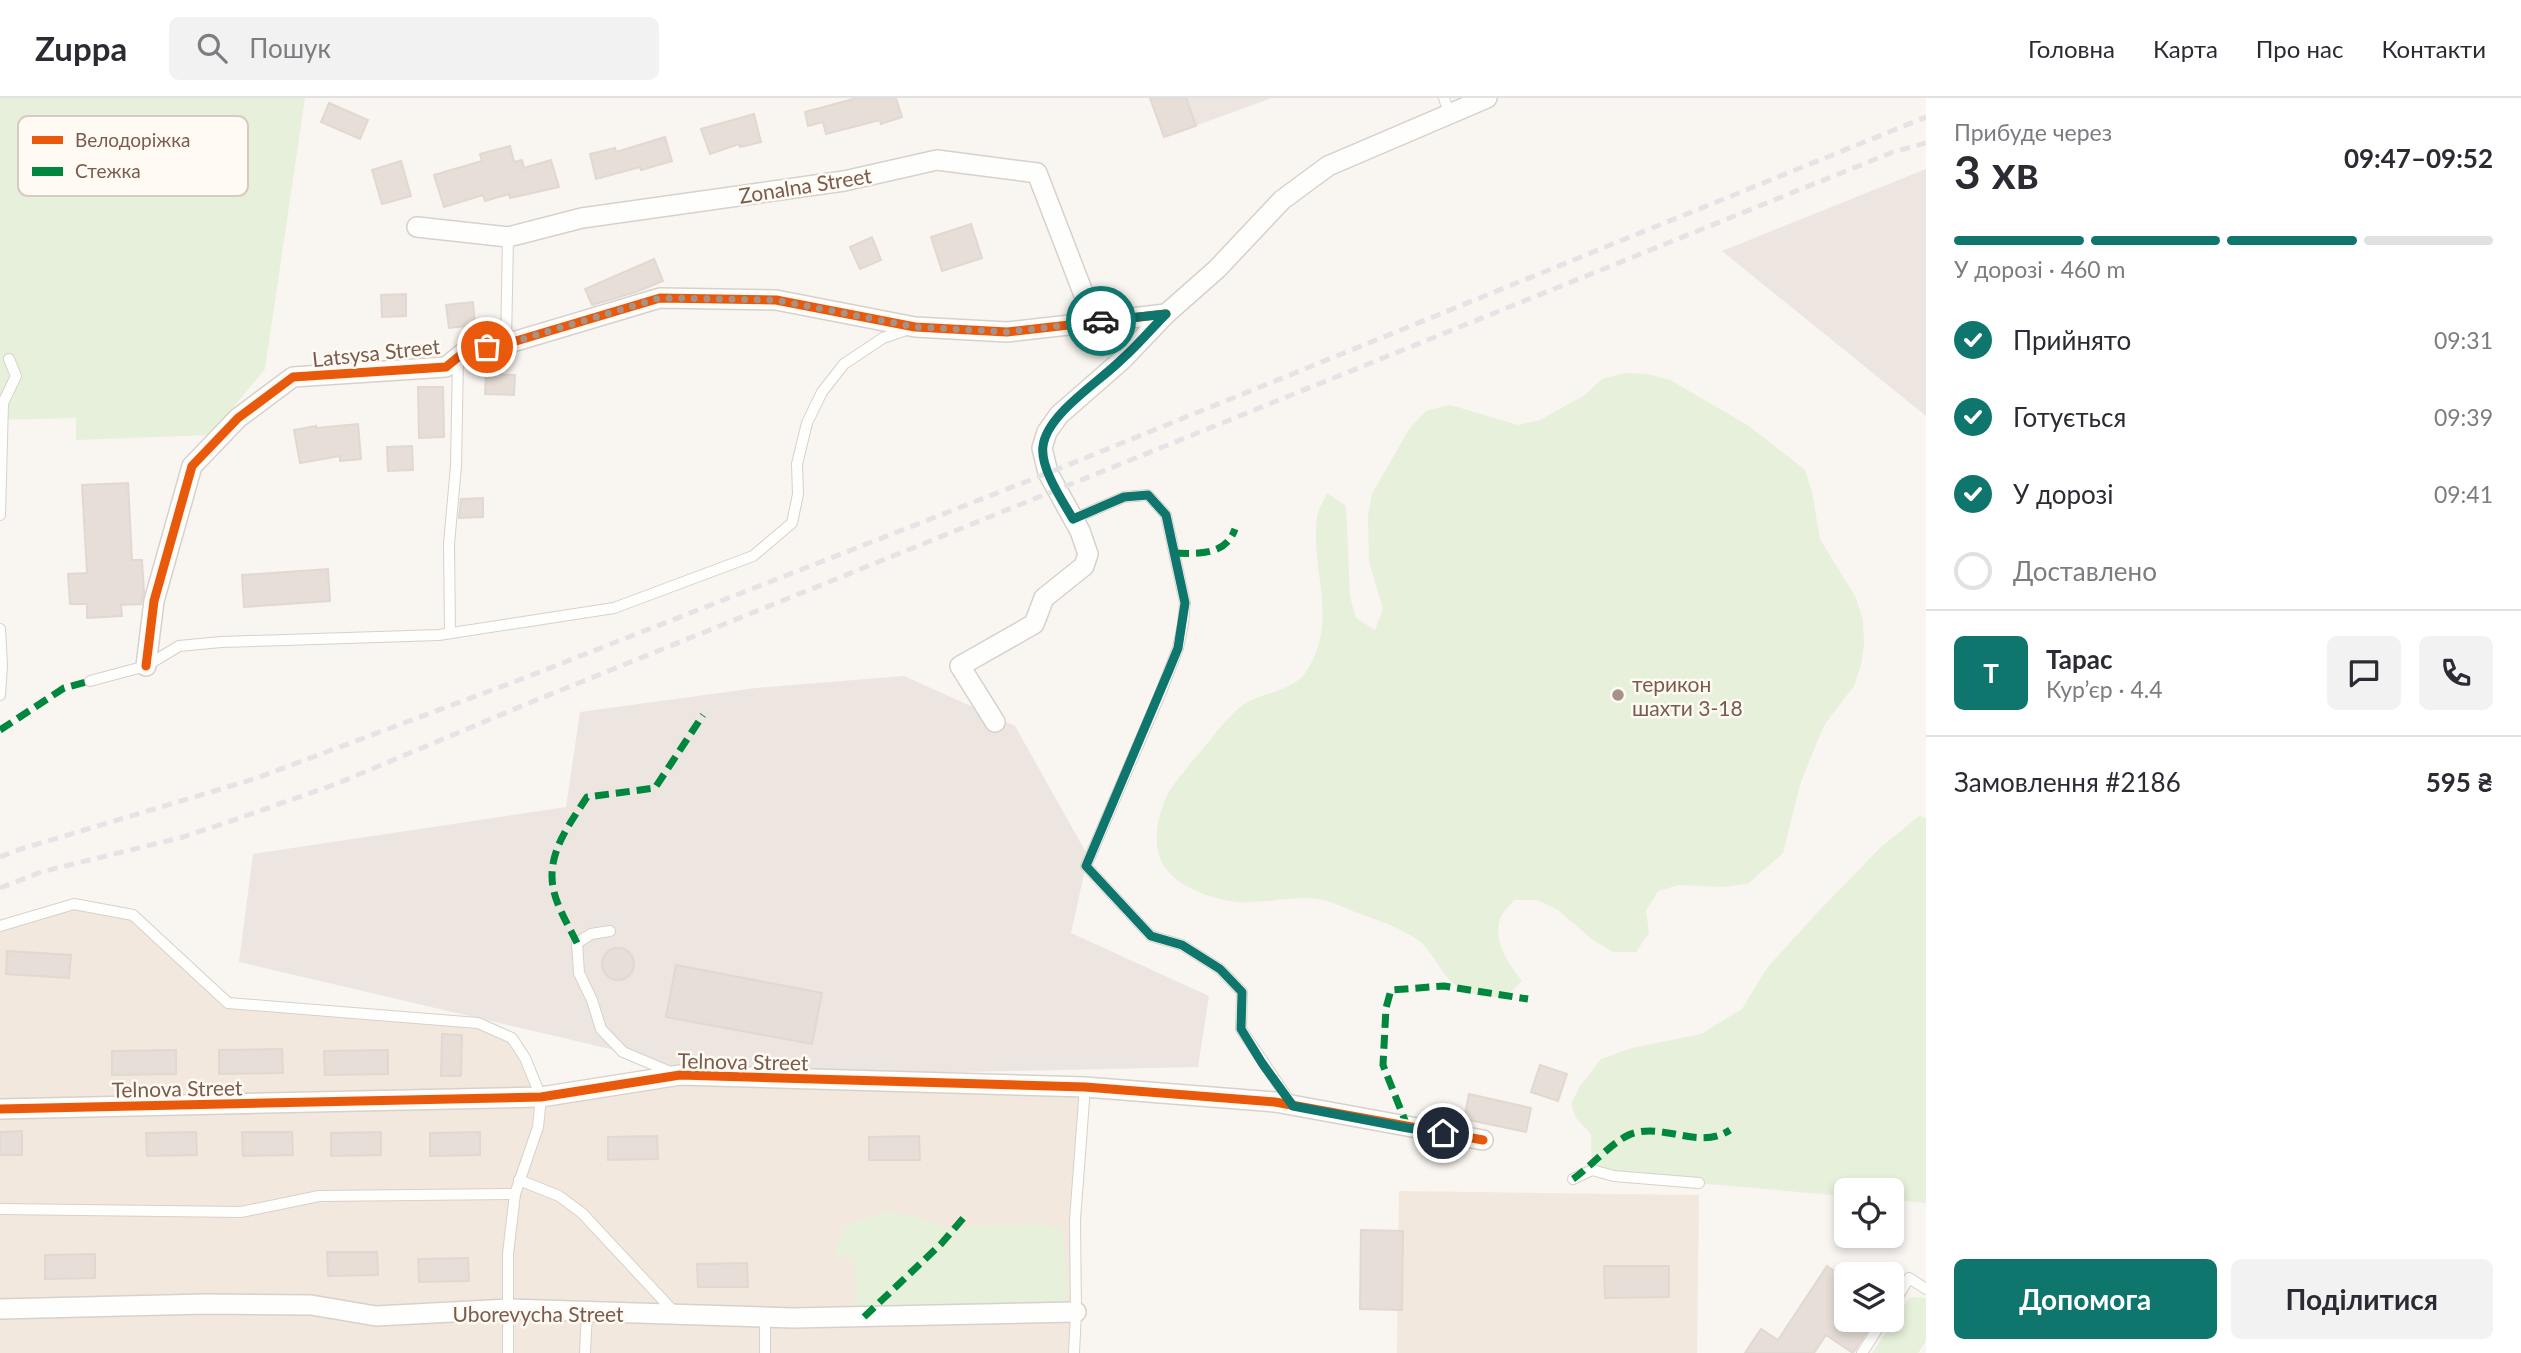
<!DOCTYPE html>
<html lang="uk">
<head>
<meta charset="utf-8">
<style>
  body { margin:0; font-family:Lato,sans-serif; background:#f2f2f3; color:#2b2b33; height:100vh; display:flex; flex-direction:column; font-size:26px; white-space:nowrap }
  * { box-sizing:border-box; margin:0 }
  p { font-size:23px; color:#7c7c81 }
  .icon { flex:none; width:38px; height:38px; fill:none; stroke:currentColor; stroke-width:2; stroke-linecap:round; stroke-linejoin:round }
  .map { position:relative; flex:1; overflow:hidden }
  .side { display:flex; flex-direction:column; background:#fff; width:595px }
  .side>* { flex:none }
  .tools { position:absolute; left:1834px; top:1080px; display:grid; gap:14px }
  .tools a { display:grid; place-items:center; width:70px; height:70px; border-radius:10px; background:#fff; box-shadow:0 4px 10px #0003; font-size:35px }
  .pin { position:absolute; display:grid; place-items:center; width:60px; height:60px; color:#fff; margin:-30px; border:4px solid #fff; border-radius:50%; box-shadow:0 2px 7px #0007 }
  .courier { position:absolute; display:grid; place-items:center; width:70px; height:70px; margin:-35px; border:5px solid #0f766e; border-radius:50%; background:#fff; color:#222; box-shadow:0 2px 9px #0007 }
  .head em { font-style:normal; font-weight:700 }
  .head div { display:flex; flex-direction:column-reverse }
  .head { display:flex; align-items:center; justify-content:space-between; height:119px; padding:0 28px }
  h1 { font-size:46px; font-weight:700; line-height:52px }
  .bar { display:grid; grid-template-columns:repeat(4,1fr); gap:10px 7px; align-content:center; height:84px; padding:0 28px }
  .bar i { height:9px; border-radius:5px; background:#e1e1e2 }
  .bar .current { background:#0f766e }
  .bar p { grid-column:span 4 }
  .line { display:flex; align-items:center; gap:18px; padding:0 28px; border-top:2px solid #e1e1e2 }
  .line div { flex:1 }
  .round { display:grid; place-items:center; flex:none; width:74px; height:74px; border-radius:10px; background:#f2f2f3 }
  ol { padding:0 28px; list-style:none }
  li { display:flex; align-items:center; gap:21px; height:77px }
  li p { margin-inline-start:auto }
  li .icon { padding:7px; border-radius:50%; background:#0f766e; color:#fff; stroke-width:4 }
  li:last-child { color:#7c7c81 }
  li i { width:38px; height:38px; border:4px solid #e1e1e2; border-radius:50% }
  .primary-button { display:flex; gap:14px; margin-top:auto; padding:14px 28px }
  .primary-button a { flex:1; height:80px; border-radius:10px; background:#0f766e; color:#fff; font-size:28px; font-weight:700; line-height:80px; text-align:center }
  .primary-button a+a { background:#f2f2f3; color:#2b2b33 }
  header { display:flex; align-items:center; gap:42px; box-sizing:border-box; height:98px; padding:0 35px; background:#fff; border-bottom:2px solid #e1e1e2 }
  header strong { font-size:33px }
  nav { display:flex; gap:38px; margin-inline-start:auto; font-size:24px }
  .search { width:490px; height:63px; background:#f2f2f3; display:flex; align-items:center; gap:18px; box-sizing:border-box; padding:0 24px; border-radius:10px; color:#7c7c81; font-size:26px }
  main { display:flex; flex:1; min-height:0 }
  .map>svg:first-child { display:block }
</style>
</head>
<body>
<header>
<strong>Zuppa</strong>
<div class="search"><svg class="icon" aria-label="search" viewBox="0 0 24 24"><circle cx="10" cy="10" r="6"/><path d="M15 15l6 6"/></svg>Пошук</div>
<nav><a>Головна</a><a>Карта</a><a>Про нас</a><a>Контакти</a></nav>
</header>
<main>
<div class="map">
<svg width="1926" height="1255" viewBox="0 0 1926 1255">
  <rect width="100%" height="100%" fill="#f9f5f0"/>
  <g fill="#f2e8de">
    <polygon points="74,806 133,817 228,905 478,925 512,940 541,999 680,977 1085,989 1074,1255 0,1255 0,828"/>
    <polygon points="1399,1093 1699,1097 1697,1255 1397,1255"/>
  </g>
  <g fill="#ede5e0">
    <polygon points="1150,0 1272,0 1164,39"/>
    <polygon points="1926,71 1926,318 1722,153"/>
    <polygon points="904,578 1015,628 1088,758 1071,835 1209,898 1198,969 729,979 642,963 623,954 239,864 253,756 566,709 580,614 756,590"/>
  </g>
  <g fill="#e7f0db">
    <polygon points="0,0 305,0 265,271 210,337 76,342 76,320 0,322"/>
    <path d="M1625,275l23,1 22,6 79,46 56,44 7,22 8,47 36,59 7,22 1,24 -3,21 -7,21 -29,38 -9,20 -16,41 -17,68 -34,30 -24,4 -46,-2 -21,6 -12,20 3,22 -13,19h-23l-20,-12 -35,-30 -21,-10h-23c-4,6 -12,12 -14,19 -7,23 9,45 22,62l-16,16c-30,1 -50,-4 -67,-31 -6,-9 -14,-22 -24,-28 -21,-14 -54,-23 -77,-33 -28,-13 -60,-3 -89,-3 -16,1 -38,-4 -52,-11 -43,-18 -48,-49 -32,-91 7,-17 29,-40 41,-55 11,-13 22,-29 36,-39 18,-14 51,-14 64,-34 34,-52 4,-101 11,-155 1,-8 7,-16 10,-24l19,13 4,91 6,21 19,12 8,-21 -14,-47 -1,-46 4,-22 37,-65 17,-18 24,-6 68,20 22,-5 45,-25 17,-16z"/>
    <polygon points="1919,718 1926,720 1926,1105 1892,1102 1892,1092 1846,1092 1846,1098 1614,1078 1592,1072 1591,1036 1576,1020 1571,1006 1580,988 1601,961 1632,950 1701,936 1742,911 1767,870 1816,816 1880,750"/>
    <polygon points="888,1113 927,1122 953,1132 969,1128 1040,1126 1063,1132 1068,1215 856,1208 854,1160 834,1158 845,1128"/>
    <polygon points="1912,1199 1926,1200 1926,1243 1918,1255 1872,1255 1908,1202"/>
  </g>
  <g fill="#e6ded7" stroke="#e2d8d2" stroke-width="2">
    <polygon points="857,0 896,0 902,19 881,26 880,22 826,36 823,24 808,28 805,14"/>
    <polygon points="1150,0 1186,0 1196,28 1164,39"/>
    <polygon points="329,5 368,22 360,41 321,24"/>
    <polygon points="754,16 761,44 740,49 739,46 710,56 701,31"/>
    <polygon points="665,39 672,63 641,72 640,69 596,81 590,56 615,50 616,54"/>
    <polygon points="510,48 514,64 522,62 524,70 551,62 559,89 510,100 509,96 485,103 483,97 444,109 434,77 482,63 480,56"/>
    <polygon points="401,63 411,98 382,106 372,72"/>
    <polygon points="971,126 982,160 942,173 931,139"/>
    <polygon points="872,139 881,162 860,171 850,149"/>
    <polygon points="654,161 663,183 636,194 592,207 585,191"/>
    <polygon points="406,196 406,218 382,219 381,197"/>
    <polygon points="473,204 475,227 449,230 446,207"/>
    <polygon points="486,276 515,277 514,297 485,296"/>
    <polygon points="418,289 443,289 444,339 419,340"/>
    <polygon points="358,326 361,361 340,363 340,358 300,365 294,332 316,328 316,330"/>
    <polygon points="412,348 413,372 388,373 387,349"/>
    <polygon points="128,385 132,462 142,462 144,494 141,506 121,507 122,518 87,520 87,506 70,506 68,476 87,475 82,387"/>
    <polygon points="483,400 483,419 459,420 461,401"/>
    <polygon points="328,471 330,503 244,509 242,477"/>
    <circle cx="618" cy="866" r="16"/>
    <polygon points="7,853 71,857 69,880 6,876"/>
    <polygon points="676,867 822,895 812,946 666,919"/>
    <polygon points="442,936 462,937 461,978 441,978"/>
    <polygon points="282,951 283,975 219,976 219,952"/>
    <polygon points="176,952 176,976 112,977 112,953"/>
    <polygon points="388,952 388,976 325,977 324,953"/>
    <polygon points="1540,967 1567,976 1558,1003 1531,994"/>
    <polygon points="1469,996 1531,1010 1526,1034 1464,1021"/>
    <polygon points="22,1033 22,1057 0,1057 0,1034"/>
    <polygon points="196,1034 197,1057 147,1058 146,1035"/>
    <polygon points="242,1034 292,1034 293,1057 243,1058"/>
    <polygon points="381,1034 381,1057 331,1058 331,1035"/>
    <polygon points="480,1034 480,1057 430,1058 430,1035"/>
    <polygon points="657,1038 658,1061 608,1062 608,1039"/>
    <polygon points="919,1038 920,1062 869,1062 869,1039"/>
    <polygon points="1361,1132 1403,1133 1402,1212 1360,1211"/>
    <polygon points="327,1154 377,1154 378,1177 328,1178"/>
    <polygon points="95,1156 95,1180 45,1181 45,1157"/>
    <polygon points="468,1160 469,1183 419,1184 418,1161"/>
    <polygon points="747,1165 748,1189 698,1189 697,1166"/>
    <polygon points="1604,1168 1669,1168 1669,1199 1605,1200"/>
    <polygon points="1827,1168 1846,1181 1846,1222 1874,1222 1853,1255 1826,1237 1814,1255 1745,1255 1761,1231 1778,1242"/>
  </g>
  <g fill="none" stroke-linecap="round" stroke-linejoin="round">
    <g stroke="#d7d1cb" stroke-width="12">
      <g id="service">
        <polyline points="1444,0 1449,15"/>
        <polyline points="506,246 508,139"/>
        <polyline points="0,417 3,305 16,278 9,261"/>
        <polyline points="1073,421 1124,399 1148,397 1166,417 1185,505 1183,526 1178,550 1161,594 1086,768 1151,838 1182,847 1220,871 1242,894 1241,931 1291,1005"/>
        <polyline points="0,531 2,567 0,597"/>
        <polyline points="450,535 449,446 456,368 458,260"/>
        <polyline points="90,583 146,568 179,548 221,544 439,537 614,510 753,458 792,425 798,396 797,366 807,325 822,294 844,266 883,240 909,231"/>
        <polyline points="0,828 74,806 133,817 228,905 478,925 512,940 525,960 541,999 538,1029 515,1096 508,1156 508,1255"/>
        <polyline points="610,833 591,836 577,845 579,875 592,902 601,931 623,954 673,975"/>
        <polyline points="1573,1081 1592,1072 1614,1078 1699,1085"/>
        <polyline points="519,1082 559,1098 582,1115 676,1216"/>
        <polyline points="0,1111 241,1114 319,1098 515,1096"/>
        <polyline points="1892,1208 1909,1180 1926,1191"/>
        <polyline points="585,1255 587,1214"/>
        <polyline points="765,1255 765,1219"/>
        <polyline points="1074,1255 1076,1214 1075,1122 1085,989"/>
        <polyline points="1862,1255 1883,1222"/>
      </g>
    </g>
    <g stroke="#d7d1cb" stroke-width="22">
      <g id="minor">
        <polyline points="417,129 508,139 582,120 844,83 937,62 1037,75 1094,223"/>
        <polyline points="146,568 154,503 192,368 238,320 293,279 446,269 468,251 506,246 660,200 776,202 915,229 1007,234 1166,216"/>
        <polyline points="995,624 960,568 1034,526 1044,500 1084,468 1088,456 1080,433 1048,375 1042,350 1047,334 1059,317 1123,261 1166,216 1217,171 1282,102 1328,68 1487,0"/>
        <polyline points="0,1011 541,999 680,977 1085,989 1275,1004 1483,1042"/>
        <polyline points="0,1211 206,1206 311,1207 376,1218 509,1211 793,1220 1076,1214"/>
      </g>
    </g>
    <use href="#service" stroke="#fefefd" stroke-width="10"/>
    <use href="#minor" stroke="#fefefd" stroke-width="19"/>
    <g stroke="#e6e3e7" stroke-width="5" stroke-dasharray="10 7" stroke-linecap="butt">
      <polyline points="0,759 21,751 254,681 519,582 1048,375 1926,19"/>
      <polyline points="0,790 41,774 183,739 228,724 336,686 529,605 1893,54 1926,45"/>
    </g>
    <g stroke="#00873e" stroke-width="7" stroke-dasharray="14 7" stroke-linecap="butt">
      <path d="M1175,455c25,1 51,2 60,-24"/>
      <polyline points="0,632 64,590 90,583"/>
      <path d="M577,845c-8,-17 -21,-37 -24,-56 -6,-34 16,-62 34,-90l68,-9 48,-73"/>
      <polyline points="1408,1030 1383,967 1386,910 1391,892 1444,888 1528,901"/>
      <path d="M1573,1081c16,-11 44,-42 61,-46 34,-9 65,17 96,-3"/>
      <polyline points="864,1219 941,1146 966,1117"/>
    </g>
    <g stroke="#fffaf3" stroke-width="13">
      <g id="cycleway">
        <polyline points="146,568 154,503 192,368 238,320 293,279 446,269 468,251 506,246 660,200 776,202 915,229 1007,234 1166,216"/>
        <polyline points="0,1011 541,999 680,977 1085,989 1275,1004 1483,1042"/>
      </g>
    </g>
    <use href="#cycleway" stroke="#e8590c" stroke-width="9"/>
  </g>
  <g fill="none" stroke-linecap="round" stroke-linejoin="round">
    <polyline stroke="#a69286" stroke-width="7" stroke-dasharray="0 12.6" points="487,249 506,246 660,200 776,202 915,229 1007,234 1101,223"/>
    <path stroke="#0f766e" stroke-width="9" d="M1101,223l65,-7c-15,15 -29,32 -45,46 -22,22 -74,54 -78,86 -3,22 19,54 30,73l51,-22 24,-2 18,20 19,88 -7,45 -9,22 -83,196 65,70 31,9 38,24 22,23 -1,37 21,34 31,43 115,22 35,5"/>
  </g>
  <circle fill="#a69286" stroke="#fffaf3" stroke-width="2.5" cx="1618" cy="597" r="7"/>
  <g text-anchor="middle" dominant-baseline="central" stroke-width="5" stroke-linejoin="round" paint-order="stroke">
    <g font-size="21" fill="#7a5c4d" stroke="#fffaf3">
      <text transform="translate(805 87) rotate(-9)">Zonalna Street</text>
      <text transform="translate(376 254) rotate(-6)">Latsysa Street</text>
      <text transform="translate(743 963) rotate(1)">Telnova Street</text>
      <text transform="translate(177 990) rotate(-1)">Telnova Street</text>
      <text x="538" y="1215">Uborevycha Street</text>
    </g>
    <g font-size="21" fill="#7a5c4d" stroke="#fffaf3" text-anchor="start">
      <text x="1632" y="585">терикон<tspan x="1632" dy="24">шахти 3-18</tspan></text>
    </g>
  </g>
  <rect x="18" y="18" width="230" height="80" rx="10" fill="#fffaf3" stroke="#d7cbc1" stroke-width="2"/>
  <rect x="32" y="38" width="31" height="8" fill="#e8590c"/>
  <rect x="32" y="69" width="31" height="9" fill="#00873e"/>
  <g font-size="19" fill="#7a5c4d">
    <text x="75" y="49">Велодоріжка</text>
    <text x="75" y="80">Стежка</text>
  </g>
</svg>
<div class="tools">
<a><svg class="icon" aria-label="locate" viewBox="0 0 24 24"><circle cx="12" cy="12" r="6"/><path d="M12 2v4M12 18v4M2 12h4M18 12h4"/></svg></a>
<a><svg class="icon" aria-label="layers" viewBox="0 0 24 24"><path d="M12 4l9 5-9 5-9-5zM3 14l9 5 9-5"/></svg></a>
</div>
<div class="pin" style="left:487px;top:249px;background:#ea580c"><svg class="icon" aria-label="bag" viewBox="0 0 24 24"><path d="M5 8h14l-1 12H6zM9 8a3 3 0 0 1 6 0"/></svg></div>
<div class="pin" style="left:1443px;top:1035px;background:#1f2937"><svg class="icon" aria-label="home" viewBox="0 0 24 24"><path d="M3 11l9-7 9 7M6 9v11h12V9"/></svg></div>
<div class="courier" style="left:1101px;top:223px"><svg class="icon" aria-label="car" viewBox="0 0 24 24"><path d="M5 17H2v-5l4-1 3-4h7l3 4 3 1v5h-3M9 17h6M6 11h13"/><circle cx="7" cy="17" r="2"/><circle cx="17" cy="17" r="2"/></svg></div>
</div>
<section class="side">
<div class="head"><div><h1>3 хв</h1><p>Прибуде через</p></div><em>09:47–09:52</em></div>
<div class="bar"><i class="current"></i><i class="current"></i><i class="current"></i><i></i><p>У дорозі · 460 m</p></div>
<ol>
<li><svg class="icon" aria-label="check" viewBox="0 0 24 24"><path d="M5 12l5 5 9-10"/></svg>Прийнято<p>09:31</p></li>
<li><svg class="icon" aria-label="check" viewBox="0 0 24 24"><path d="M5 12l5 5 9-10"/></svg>Готується<p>09:39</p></li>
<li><svg class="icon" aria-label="check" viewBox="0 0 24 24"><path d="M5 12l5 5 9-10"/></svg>У дорозі<p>09:41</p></li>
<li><i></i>Доставлено</li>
</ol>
<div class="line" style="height:126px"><b class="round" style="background:#0f766e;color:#fff">Т</b><div><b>Тарас</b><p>Кур’єр · 4.4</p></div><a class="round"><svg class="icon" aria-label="chat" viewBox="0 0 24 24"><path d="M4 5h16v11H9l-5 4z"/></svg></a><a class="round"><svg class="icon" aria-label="phone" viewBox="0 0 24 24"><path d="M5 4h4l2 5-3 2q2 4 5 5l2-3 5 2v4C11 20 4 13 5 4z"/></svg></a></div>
<div class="line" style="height:91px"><div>Замовлення #2186</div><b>595 ₴</b></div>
<div class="primary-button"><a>Допомога</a><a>Поділитися</a></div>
</section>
</main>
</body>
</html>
